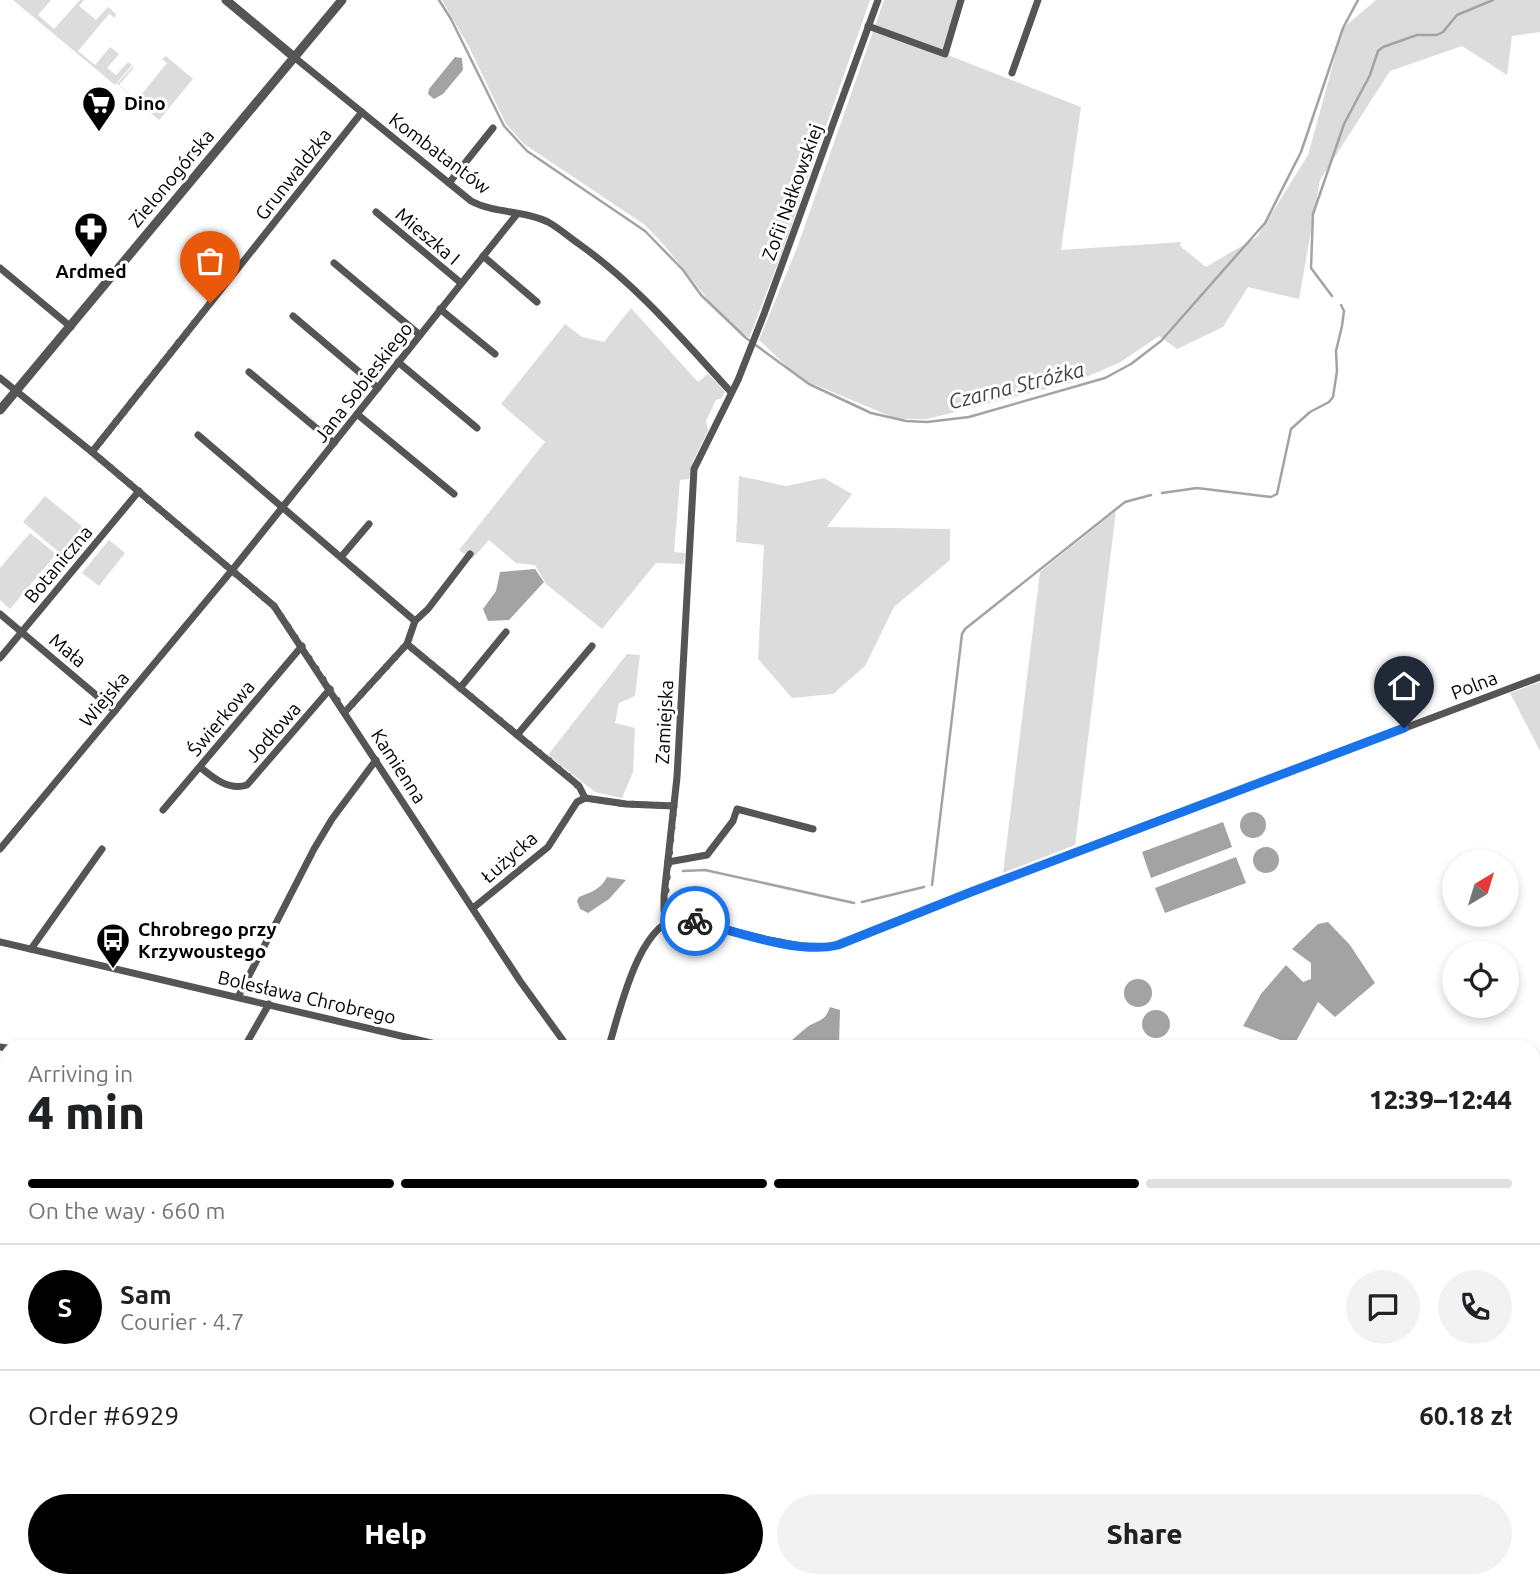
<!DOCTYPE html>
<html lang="en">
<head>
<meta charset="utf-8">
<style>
  body { margin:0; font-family:Ubuntu,sans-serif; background:#f2f2f2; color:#202124; height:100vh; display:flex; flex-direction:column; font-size:26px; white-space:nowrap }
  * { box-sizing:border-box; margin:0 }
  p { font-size:23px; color:#757577 }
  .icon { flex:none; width:38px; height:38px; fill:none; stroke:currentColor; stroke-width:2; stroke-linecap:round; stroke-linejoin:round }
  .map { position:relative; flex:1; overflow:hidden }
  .drawer { position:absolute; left:0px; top:1040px; width:1540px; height:548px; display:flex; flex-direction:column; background:#fff; border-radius:21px 21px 0 0; box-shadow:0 4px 10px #0003 }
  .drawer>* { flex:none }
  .needle { width:46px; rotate:38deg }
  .buttons { position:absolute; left:1442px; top:850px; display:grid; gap:14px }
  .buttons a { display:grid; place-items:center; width:77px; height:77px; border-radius:50%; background:#fff; box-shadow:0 4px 10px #0003; font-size:35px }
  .pin { position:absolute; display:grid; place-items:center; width:60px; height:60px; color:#fff; margin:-72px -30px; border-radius:50% 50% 50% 0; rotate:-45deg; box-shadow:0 0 7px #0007 }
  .pin .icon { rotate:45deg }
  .courier { position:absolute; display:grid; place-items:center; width:70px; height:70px; margin:-35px; border:5px solid #1a73e8; border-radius:50%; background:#fff; color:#222; box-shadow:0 2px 9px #0007 }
  .summary em { font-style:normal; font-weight:800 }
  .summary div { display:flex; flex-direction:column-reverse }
  .summary { display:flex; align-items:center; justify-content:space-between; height:119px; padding:0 28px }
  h1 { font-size:46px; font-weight:800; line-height:52px }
  .bar { display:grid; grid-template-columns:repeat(4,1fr); gap:10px 7px; align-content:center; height:84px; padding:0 28px }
  .bar i { height:9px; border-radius:5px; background:#e0e0e0 }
  .bar .selected { background:#000 }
  .bar p { grid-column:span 4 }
  .line { display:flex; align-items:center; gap:18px; padding:0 28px; border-top:2px solid #e0e0e0 }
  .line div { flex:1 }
  .round { display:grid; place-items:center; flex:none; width:74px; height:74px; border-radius:37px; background:#f2f2f2 }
  .cta { display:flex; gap:14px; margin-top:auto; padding:14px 28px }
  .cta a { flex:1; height:80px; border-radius:42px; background:#000; color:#fff; font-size:28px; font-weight:800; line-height:80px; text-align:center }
  .cta a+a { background:#f2f2f2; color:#202124 }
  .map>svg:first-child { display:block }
</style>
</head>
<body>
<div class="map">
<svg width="1540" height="1586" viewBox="0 0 1540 1586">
  <rect width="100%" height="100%" fill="#fff"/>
  <g fill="#dcdcdc">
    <polygon points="13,0 51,0 38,15 54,29 80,0 84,0 79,6 96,20 108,7 116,14 115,18 109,14 78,51 95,65 110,47 119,54 107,68 116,75 128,62 132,65 115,85"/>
    <polygon points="442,0 870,0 783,250 749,338 721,316 664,245 645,225 524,144 506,124 469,47"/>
    <polygon points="884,0 961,0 945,54 1081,107 1061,250 1181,242 1180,246 1206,267 1257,237 1308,155 1343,28 1376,0 1540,0 1540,32 1512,36 1507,75 1462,46 1390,71 1320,180 1299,299 1248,287 1223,327 1177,349 1159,336 1119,363 1074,382 927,419 897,419 799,378 759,340 797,248"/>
    <polygon points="166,56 193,79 159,120 117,84 133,66 134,67 119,85 137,100 167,63 162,59"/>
    <polygon points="631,308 698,382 708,374 725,391 722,398 716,400 706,421 708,431 693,461 689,479 680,480 674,552 685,553 684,564 656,563 602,629 546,584 535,565 516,563 489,540 472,559 459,550 545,442 501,404 565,324 582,337 604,342"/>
    <polygon points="739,476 786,486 824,478 852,494 827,527 950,529 950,560 894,607 865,666 833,694 792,698 758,659 764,545 736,542"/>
    <polygon points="45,496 89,532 67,559 23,522"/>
    <polygon points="1116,511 1075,845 1003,873 1040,572"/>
    <polygon points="30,533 56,554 10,609 0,600 0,568"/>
    <polygon points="109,540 125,553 99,586 82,573"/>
    <polygon points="627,654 640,655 635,696 619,703 615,723 635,728 633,772 622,798 595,792 548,755"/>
    <polygon points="1540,682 1540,751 1510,693"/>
  </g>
  <g fill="#a3a3a3">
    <polygon points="455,57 462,58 463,70 443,94 434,99 428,94 429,89"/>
    <polygon points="535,569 544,582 509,620 488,621 483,609 496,591 500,572"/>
    <circle cx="1253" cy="825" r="13"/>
    <polygon points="1223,822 1232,847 1151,878 1142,852"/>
    <circle cx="1266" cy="860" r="13"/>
    <polygon points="1236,857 1246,883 1165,913 1155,888"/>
    <path d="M607,877l19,3 -17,19 -21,14 -8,-4 -3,-8 2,-4c12,-5 21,-7 28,-20z"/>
    <polygon points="1328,922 1350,945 1375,983 1335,1017 1318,1002 1294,1045 1243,1026 1261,994 1286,965 1303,982 1311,979 1311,963 1292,949 1318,924"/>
    <circle cx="1138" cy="993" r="14"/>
    <path d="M830,1007l10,3 -1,36h-55c8,-5 14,-12 22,-18 11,-9 18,-4 24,-21z"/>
    <circle cx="1156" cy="1024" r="14"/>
  </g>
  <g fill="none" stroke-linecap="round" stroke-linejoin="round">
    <g stroke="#a3a3a3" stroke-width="2.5">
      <polyline points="439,0 451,19 504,126 527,151 645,231 683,270 701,295 746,338 809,384 871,413 906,421 927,422 969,417 1105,378 1131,364 1161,341 1265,223 1301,152 1343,28 1358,0"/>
      <polyline points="1332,296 1311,268 1313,214 1344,124 1370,75 1378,51 1383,47 1417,35 1437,35 1443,32 1457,15 1493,0"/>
      <polyline points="1162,493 1197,488 1271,497 1277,494 1291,429 1310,412 1329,402 1333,397 1337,371 1336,351 1342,326 1344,311 1341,305"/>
      <polyline points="683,871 705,870 854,903"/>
      <polyline points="932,885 962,634 965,629 1125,502 1151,495"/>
      <polyline points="862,902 924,887"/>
      <polyline points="184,1586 187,1580"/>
    </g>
    <g stroke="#a3a3a3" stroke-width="14">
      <polyline points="1533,1132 1540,1132"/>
      <polyline points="0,1183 7,1186"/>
    </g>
    <g stroke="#555" stroke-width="7">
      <polyline points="868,26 945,54 961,0"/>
      <path d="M294,57l177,144c24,13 53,9 77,21 11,6 21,15 31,22 58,41 104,96 152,148"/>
      <polyline points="1012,73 1038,0"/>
      <polyline points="449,183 493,128"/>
      <polyline points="376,212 461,283"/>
      <polyline points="483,256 537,302"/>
      <polyline points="334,263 420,335"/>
      <polyline points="0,268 71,327"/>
      <polyline points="440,309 495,354"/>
      <polyline points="293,316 378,388"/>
      <polyline points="398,362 477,428"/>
      <polyline points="249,372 334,443"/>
      <polyline points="0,378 92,452 274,606 520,981 567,1046"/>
      <polyline points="357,414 454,494"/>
      <polyline points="198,435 415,621 407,644 345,712"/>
      <polyline points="92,452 362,112"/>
      <polyline points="341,557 369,524"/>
      <polyline points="0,614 115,711"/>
      <polyline points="415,621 428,609 470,554"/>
      <polyline points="407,644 579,786 585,798"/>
      <polyline points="0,658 139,491"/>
      <polyline points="460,688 506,632"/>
      <polyline points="517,735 592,646"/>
      <path d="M200,767c13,11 29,24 47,18l83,-96"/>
      <polyline points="163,810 302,646"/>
      <polyline points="0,849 233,569 517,214"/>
      <polyline points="668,862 707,855 733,821 737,809 813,829"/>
      <polyline points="473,908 548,847 577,802 585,798 626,804 674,806"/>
      <polyline points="667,922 664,911 664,896 677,777 694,469 738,380 764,314 878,0"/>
      <polyline points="0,942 444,1046"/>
      <polyline points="31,949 102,849"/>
      <polyline points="238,997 314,849 332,819 376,760"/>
      <polyline points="245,1046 269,1004"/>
      <path d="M609,1046c10,-32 30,-127 73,-128 10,0 21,5 31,8 21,5 41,11 62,15 22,4 42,10 63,4l133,-53 569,-215"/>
      <polyline points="0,1047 7,1048"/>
      <polyline points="887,1580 897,1586"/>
      <polyline points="641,1586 645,1580"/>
    </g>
    <g stroke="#555" stroke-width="9">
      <polyline points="226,0 294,57"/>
      <polyline points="0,410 342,0"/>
    </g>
  </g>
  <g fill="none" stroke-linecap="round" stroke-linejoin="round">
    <polyline stroke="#595959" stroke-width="7" stroke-dasharray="0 12.6" points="210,303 92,452 274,606 345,712 407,644 576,783 585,798 626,804 674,806 664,911 667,922 680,918 695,921"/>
    <path stroke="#1a73e8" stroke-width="9" d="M695,921c39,10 104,34 143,24l133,-53 433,-164"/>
  </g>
  <defs>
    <g id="supermarket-pin" transform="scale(1.75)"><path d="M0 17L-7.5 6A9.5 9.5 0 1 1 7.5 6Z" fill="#000" stroke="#fff"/><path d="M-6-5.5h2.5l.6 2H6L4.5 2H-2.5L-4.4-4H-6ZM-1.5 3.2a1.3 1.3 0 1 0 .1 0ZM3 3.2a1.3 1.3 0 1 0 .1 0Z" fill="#fff"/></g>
    <g id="pharmacy-pin" transform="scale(1.75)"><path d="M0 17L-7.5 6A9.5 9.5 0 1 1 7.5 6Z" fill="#000" stroke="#fff"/><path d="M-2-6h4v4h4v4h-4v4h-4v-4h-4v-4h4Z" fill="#fff"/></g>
    <g id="bus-pin" transform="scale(1.75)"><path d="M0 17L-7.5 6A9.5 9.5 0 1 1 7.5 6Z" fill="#000" stroke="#fff"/><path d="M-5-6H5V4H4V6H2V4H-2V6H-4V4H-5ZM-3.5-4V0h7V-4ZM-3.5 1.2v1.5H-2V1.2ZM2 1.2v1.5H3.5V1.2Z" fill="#fff"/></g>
  </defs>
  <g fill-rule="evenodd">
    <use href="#supermarket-pin" x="99" y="103"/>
    <use href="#pharmacy-pin" x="91" y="229"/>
    <use href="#bus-pin" x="113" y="940"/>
  </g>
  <g text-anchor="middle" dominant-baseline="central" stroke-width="6" stroke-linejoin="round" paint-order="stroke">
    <g font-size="19" font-weight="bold" fill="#000" stroke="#fff" text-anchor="start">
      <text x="124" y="103">Dino</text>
      <text x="91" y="271" text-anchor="middle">Ardmed</text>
      <text x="138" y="929">Chrobrego przy<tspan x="138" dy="22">Krzywoustego</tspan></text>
    </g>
    <g font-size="19" fill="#000" stroke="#fff">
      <text transform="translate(440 153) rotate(37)">Kombatantów</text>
      <text transform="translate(293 174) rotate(-52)">Grunwaldzka</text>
      <text transform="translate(171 178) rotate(-50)">Zielonogórska</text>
      <text transform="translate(792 192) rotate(-70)">Zofii Nałkowskiej</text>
      <text transform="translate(428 236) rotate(40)">Mieszka I</text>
      <text transform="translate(363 382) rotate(-52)">Jana Sobieskiego</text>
      <text transform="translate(58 564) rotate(-50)">Botaniczna</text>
      <text transform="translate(68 650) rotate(40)">Mała</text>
      <text transform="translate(1474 685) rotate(-21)">Polna</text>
      <text transform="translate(104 699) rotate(-50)">Wiejska</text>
      <text transform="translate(221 718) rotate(-50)">Świerkowa</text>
      <text transform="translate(664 722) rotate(-87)">Zamiejska</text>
      <text transform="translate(273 732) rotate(-49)">Jodłowa</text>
      <text transform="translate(399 766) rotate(57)">Kamienna</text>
      <text transform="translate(509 857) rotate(-41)">Łużycka</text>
      <text transform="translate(307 997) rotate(13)">Bolesława Chrobrego</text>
    </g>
    <g font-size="21" font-style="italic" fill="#444" stroke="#fff">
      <text transform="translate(1016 385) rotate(-14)">Czarna Stróżka</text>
    </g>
  </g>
</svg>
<div class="buttons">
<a><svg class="needle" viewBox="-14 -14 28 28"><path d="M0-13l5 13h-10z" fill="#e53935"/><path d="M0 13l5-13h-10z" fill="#757577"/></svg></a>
<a><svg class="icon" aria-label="locate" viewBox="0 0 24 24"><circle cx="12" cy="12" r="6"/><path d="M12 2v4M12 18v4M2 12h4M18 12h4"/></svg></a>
</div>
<div class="pin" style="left:210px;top:303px;background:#ea580c"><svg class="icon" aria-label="bag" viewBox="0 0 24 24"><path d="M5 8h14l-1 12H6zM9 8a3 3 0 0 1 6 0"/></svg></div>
<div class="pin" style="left:1404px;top:728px;background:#1f2937"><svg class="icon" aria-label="home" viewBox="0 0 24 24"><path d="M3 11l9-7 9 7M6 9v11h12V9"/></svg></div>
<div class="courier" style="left:695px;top:921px"><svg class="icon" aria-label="bike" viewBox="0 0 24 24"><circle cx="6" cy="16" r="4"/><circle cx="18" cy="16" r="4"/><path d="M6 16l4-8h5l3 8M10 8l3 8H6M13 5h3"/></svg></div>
<section class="drawer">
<div class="summary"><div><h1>4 min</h1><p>Arriving in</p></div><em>12:39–12:44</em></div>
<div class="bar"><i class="selected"></i><i class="selected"></i><i class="selected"></i><i></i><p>On the way · 660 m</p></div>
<div class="line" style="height:126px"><b class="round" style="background:#000;color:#fff">S</b><div><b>Sam</b><p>Courier · 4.7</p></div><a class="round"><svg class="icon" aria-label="chat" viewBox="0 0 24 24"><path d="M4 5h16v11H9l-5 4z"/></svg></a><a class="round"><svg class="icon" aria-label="phone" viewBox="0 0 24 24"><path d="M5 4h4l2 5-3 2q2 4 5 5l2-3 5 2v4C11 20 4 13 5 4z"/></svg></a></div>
<div class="line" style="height:91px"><div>Order #6929</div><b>60.18 zł</b></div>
<div class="cta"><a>Help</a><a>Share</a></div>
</section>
</div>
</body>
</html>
